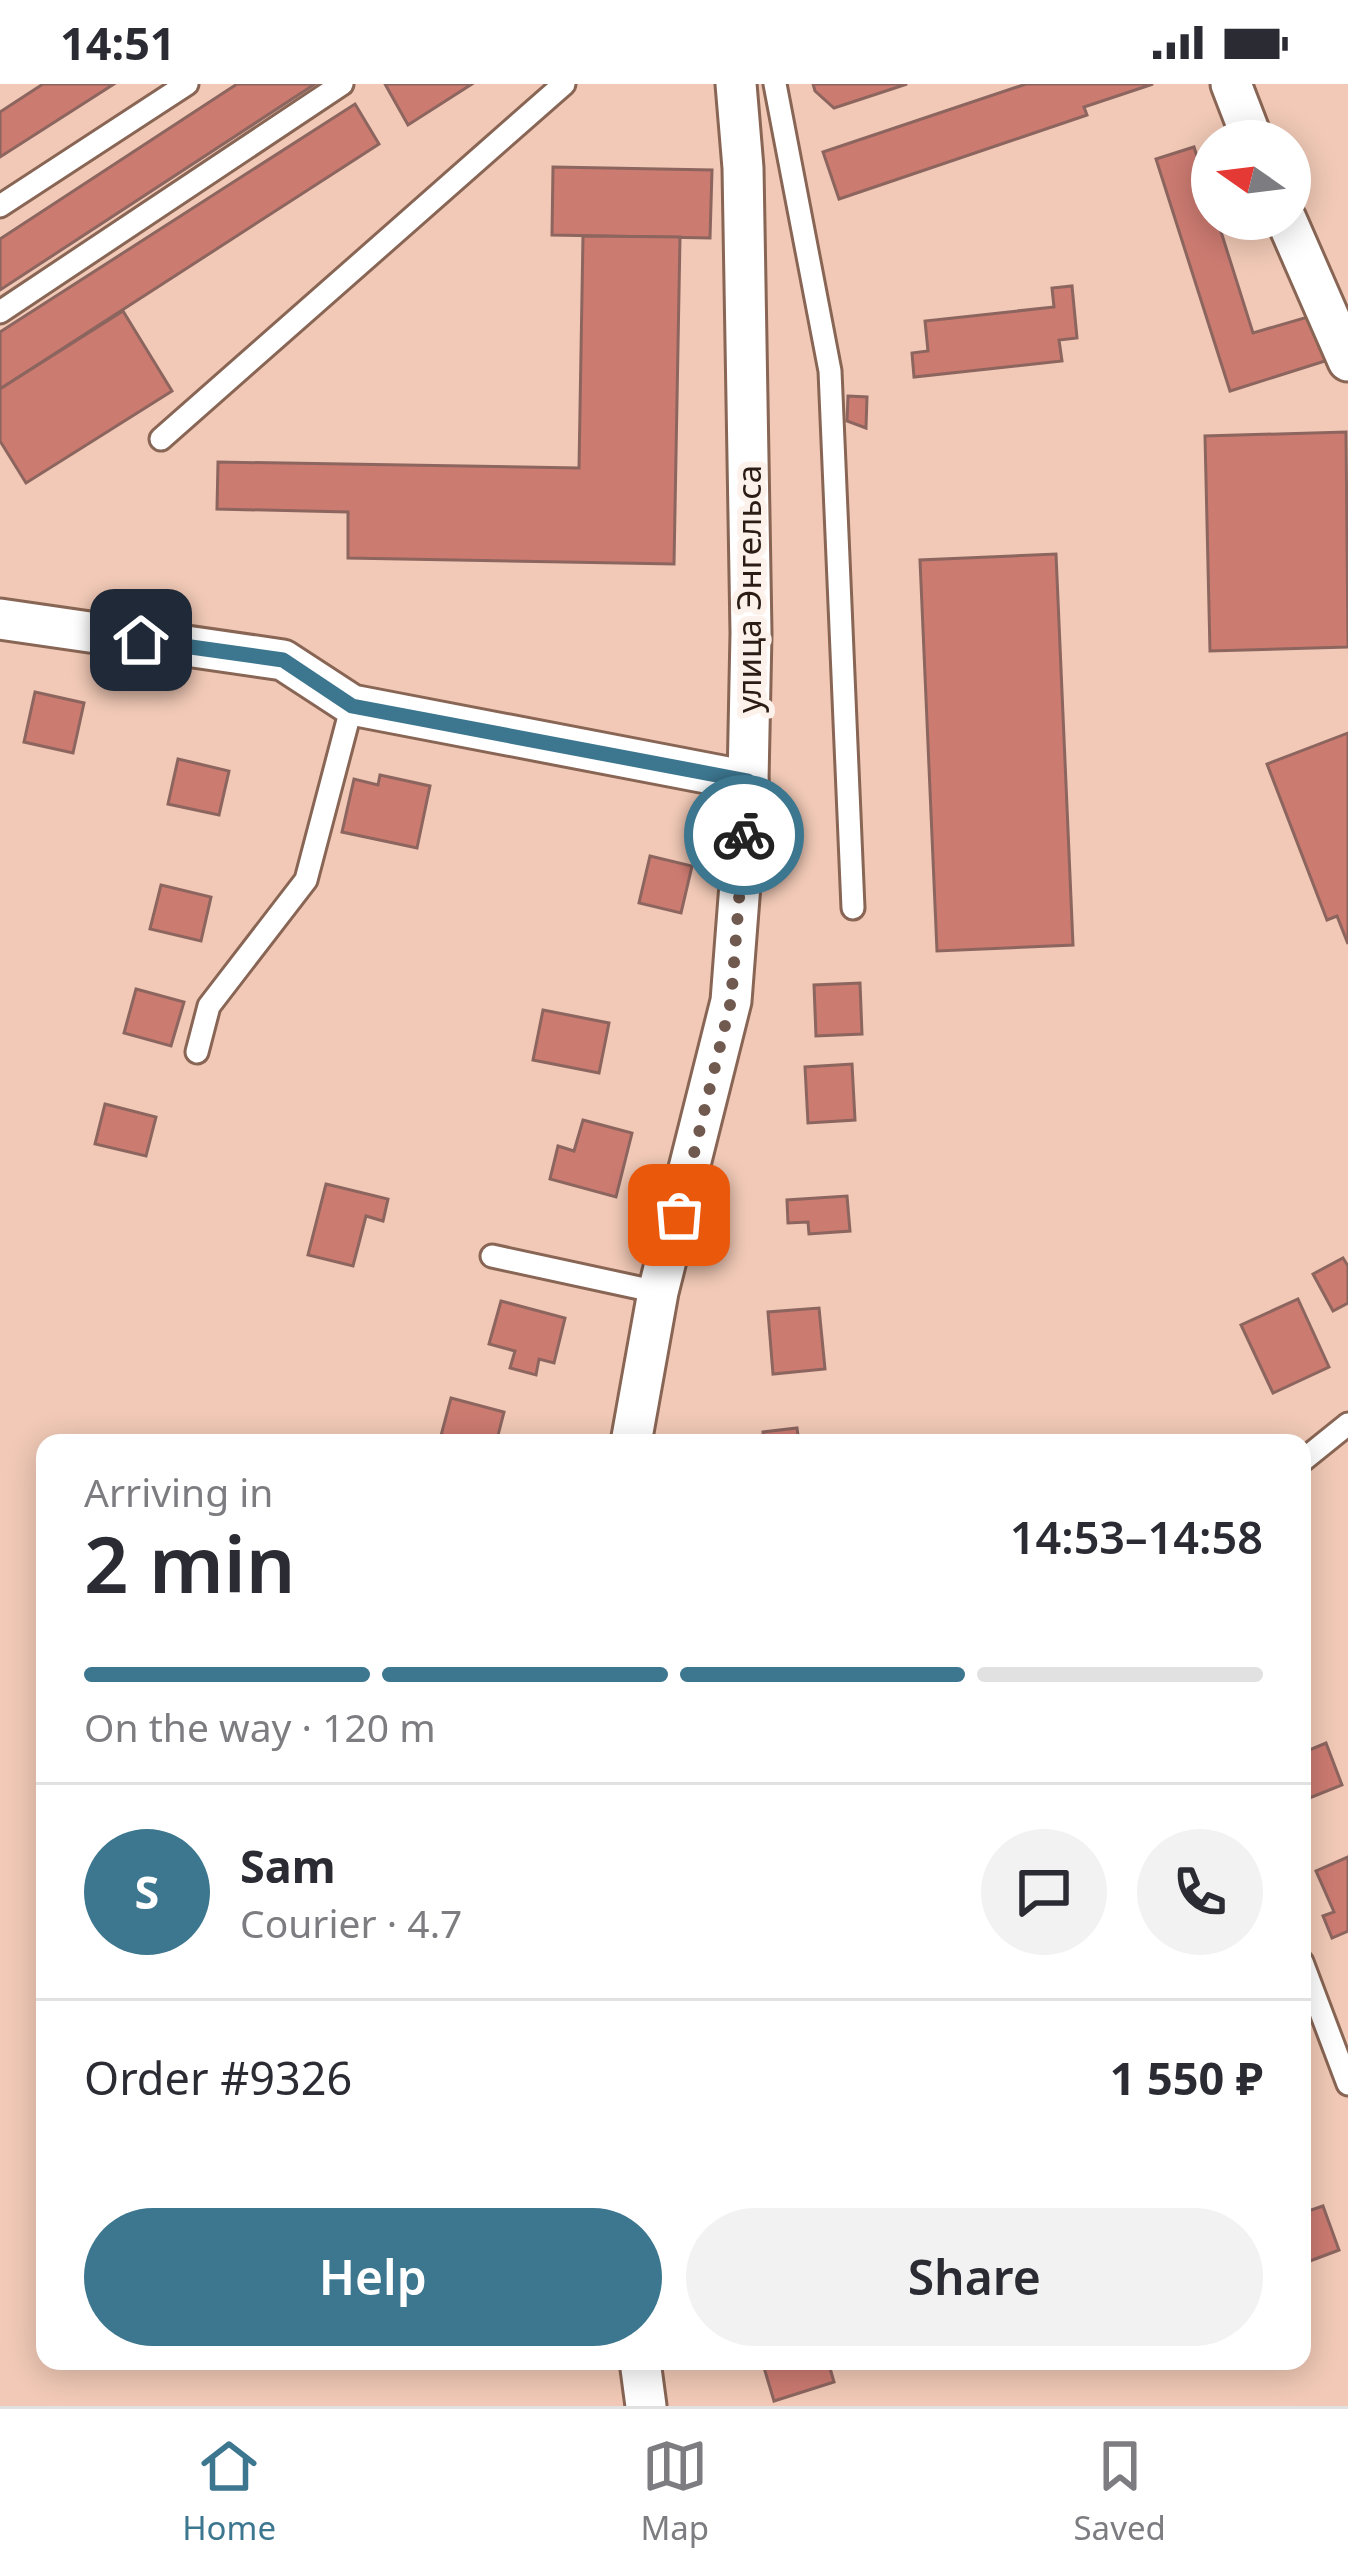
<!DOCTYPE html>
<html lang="en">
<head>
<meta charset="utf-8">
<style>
  body { margin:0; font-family:"Noto Sans",sans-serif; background:#f2f2f3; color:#2b2b33; height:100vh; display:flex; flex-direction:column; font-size:45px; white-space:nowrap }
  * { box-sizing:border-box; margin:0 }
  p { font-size:39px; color:#7c7c81 }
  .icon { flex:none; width:66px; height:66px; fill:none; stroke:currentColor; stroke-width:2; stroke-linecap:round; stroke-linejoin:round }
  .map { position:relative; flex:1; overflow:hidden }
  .drawer { position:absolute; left:36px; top:1350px; width:1275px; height:936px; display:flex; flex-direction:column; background:#fff; border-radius:24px; box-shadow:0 6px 30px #0003 }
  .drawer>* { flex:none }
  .needle { width:78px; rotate:284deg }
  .tools { position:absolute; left:1191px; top:36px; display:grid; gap:24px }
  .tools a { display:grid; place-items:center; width:120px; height:120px; border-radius:50%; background:#fff; box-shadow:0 6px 30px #0003; font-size:60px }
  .pin { position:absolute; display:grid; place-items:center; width:102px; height:102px; color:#fff; margin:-51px; border-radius:24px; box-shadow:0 6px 18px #0006 }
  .courier { position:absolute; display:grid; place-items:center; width:120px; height:120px; margin:-60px; border:9px solid #3c768f; border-radius:50%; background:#fff; color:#222; box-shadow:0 3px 15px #0007 }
  .overview em { font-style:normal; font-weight:600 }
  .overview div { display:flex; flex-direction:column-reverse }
  .overview { display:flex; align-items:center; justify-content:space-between; height:204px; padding:0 48px }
  h1 { font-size:78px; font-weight:600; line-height:90px }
  .bar { display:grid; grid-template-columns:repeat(4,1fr); gap:18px 12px; align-content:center; height:144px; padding:0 48px }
  .bar i { height:15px; border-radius:9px; background:#e1e1e2 }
  .bar .on { background:#3c768f }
  .bar p { grid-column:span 4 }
  .line { display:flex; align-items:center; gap:30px; padding:0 48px; border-top:3px solid #e1e1e2 }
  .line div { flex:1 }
  .round { display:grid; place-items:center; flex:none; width:126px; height:126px; border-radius:63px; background:#f2f2f3 }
  .action { display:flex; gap:24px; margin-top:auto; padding:24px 48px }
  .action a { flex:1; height:138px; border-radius:72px; background:#3c768f; color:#fff; font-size:48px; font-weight:600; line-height:138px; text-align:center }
  .action a+a { background:#f2f2f3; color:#2b2b33 }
  .status { display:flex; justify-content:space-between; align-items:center; height:84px; padding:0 60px; background:#fff; direction:ltr }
  .status svg { height:33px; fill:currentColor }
  .tabs { display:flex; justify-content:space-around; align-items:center; height:168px; border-top:3px solid #e1e1e2; background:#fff; font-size:33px; color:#7c7c81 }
  .tabs a { display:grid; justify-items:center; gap:6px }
  .tabs .on { color:#3c768f }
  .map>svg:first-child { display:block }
</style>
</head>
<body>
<div class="status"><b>14:51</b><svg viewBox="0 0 49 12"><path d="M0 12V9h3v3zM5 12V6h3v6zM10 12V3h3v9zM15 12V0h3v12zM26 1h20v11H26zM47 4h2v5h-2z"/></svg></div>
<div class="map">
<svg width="1348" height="2322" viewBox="0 0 1348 2322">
  <rect width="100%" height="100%" fill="#f1c9b6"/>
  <g fill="#cc7b71" stroke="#8c655f" stroke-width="3">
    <polygon points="43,0 114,0 0,73 0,28"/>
    <polygon points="237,0 315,0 0,206 0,155"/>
    <polygon points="385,0 472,0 408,41"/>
    <polygon points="813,0 907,0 834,24 815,7"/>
    <polygon points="1026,0 1153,0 1084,23 1087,31 839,115 823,68"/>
    <polygon points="355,20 379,60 0,305 0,248"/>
    <polygon points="1194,63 1212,118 1212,135 1217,135 1253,249 1311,232 1325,277 1230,307 1156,75"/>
    <polygon points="553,83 712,86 710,154 552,151"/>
    <polygon points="583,152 680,153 674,480 348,474 348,428 217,425 218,378 579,384"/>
    <polygon points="1072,202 1077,254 1059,256 1062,277 914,293 912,269 928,267 925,237 1054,223 1052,204"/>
    <polygon points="123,227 172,307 26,399 0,357 0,305"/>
    <polygon points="848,312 867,313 866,344 847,337"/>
    <polygon points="1346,348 1348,563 1210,567 1205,352"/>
    <polygon points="1056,470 1073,861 937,867 920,476"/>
    <polygon points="35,608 84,619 73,669 24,658"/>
    <polygon points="1348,649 1348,860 1337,832 1327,836 1267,680"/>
    <polygon points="178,675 229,687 219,731 168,720"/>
    <polygon points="380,691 430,702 417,764 342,748 354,695 378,701"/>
    <polygon points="650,772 692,782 681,829 639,819"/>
    <polygon points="161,801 211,813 201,857 150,845"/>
    <polygon points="860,899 862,950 816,952 814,901"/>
    <polygon points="136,905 184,918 171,962 124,949"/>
    <polygon points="543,926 609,939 599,989 533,976"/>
    <polygon points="852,980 855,1036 808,1039 805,983"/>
    <polygon points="105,1020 156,1033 146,1072 95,1060"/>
    <polygon points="583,1036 632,1049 616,1113 550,1095 558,1062 574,1067"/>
    <polygon points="326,1100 388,1115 383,1137 366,1132 353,1182 308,1171"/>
    <polygon points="847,1112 850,1147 809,1150 808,1138 788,1139 787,1116"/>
    <polygon points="1343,1174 1348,1182 1348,1219 1333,1227 1313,1190"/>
    <polygon points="1298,1215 1329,1283 1273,1309 1241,1241"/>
    <polygon points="501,1217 565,1234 554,1279 539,1275 536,1291 510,1284 515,1267 489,1260"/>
    <polygon points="819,1224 825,1285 773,1290 768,1228"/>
    <polygon points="451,1314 504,1328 496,1359 439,1359"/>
    <polygon points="797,1344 799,1359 764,1359 763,1348"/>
    <polygon points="1326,1659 1342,1701 1302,1717 1302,1669"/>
    <polygon points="1348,1773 1348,1847 1332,1854 1323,1832 1334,1828 1316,1787"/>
    <polygon points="1323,2122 1339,2166 1302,2180 1302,2129"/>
    <polygon points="762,2277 828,2277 834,2298 774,2317"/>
  </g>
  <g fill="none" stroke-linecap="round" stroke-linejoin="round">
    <g stroke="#886554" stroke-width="27">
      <g id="service">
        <polyline points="775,0 830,287 853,824"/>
        <polyline points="0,122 187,0"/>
        <polyline points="0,228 342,0"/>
        <polyline points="161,355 564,0"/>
        <polyline points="197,968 209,922 306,796 352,621"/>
        <polyline points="492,1172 658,1208"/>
        <polyline points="1302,1377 1348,1340"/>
        <polyline points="1302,1878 1348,2000"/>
      </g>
    </g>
    <g stroke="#886554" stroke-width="45">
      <g id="minor">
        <polyline points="1231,0 1253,57"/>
        <polyline points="1286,135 1348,277"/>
        <polyline points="0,535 283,576 352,621 748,697"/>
        <polyline points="631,1359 658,1208 731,917 748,697 751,549 743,84 736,0"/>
        <polyline points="640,2277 646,2322"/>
      </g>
    </g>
    <use href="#service" stroke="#fff" stroke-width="21"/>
    <use href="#minor" stroke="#fff" stroke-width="39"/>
  </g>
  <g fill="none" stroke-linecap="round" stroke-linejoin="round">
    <polyline stroke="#70594e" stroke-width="12" stroke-dasharray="0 21.6" points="679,1131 731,917 744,751"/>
    <polyline stroke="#3c768f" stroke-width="15" points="141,556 283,576 352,622 748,697 744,751"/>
  </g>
  <g text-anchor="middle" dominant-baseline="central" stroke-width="12" stroke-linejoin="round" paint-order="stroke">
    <g font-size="33" fill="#2b1d16" stroke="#fdf1eb">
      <text transform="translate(748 505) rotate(-90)">улица Энгельса</text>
    </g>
  </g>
</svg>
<div class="tools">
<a><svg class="needle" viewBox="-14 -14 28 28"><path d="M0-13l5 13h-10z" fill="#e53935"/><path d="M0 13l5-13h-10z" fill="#7c7c81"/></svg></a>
</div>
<div class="pin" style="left:679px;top:1131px;background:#ea580c"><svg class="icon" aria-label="bag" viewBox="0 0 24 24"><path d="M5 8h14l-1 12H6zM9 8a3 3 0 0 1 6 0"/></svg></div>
<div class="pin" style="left:141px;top:556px;background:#1f2937"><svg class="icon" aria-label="home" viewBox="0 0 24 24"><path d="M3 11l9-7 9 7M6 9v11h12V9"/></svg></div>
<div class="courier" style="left:744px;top:751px"><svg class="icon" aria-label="bike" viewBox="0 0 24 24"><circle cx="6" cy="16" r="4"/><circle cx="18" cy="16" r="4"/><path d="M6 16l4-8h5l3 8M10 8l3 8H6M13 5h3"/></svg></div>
<section class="drawer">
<div class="overview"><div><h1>2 min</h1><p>Arriving in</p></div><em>14:53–14:58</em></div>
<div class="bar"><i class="on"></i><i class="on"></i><i class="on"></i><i></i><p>On the way · 120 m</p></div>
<div class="line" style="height:216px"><b class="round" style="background:#3c768f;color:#fff">S</b><div><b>Sam</b><p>Courier · 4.7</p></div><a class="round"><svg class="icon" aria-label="chat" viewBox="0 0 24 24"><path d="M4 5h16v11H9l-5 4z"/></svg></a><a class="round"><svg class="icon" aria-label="phone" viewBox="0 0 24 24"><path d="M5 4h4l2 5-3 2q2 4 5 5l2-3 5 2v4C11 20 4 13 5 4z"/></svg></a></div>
<div class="line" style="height:156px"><div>Order #9326</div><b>1 550 ₽</b></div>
<div class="action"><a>Help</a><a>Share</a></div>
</section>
</div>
<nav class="tabs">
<a class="on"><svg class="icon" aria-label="home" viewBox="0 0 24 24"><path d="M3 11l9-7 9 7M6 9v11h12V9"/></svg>Home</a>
<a><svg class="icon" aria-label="map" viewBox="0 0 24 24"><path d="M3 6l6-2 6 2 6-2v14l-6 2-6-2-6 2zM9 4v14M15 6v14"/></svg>Map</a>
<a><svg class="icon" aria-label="saved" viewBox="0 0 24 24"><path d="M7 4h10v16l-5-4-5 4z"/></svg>Saved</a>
</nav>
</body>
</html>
